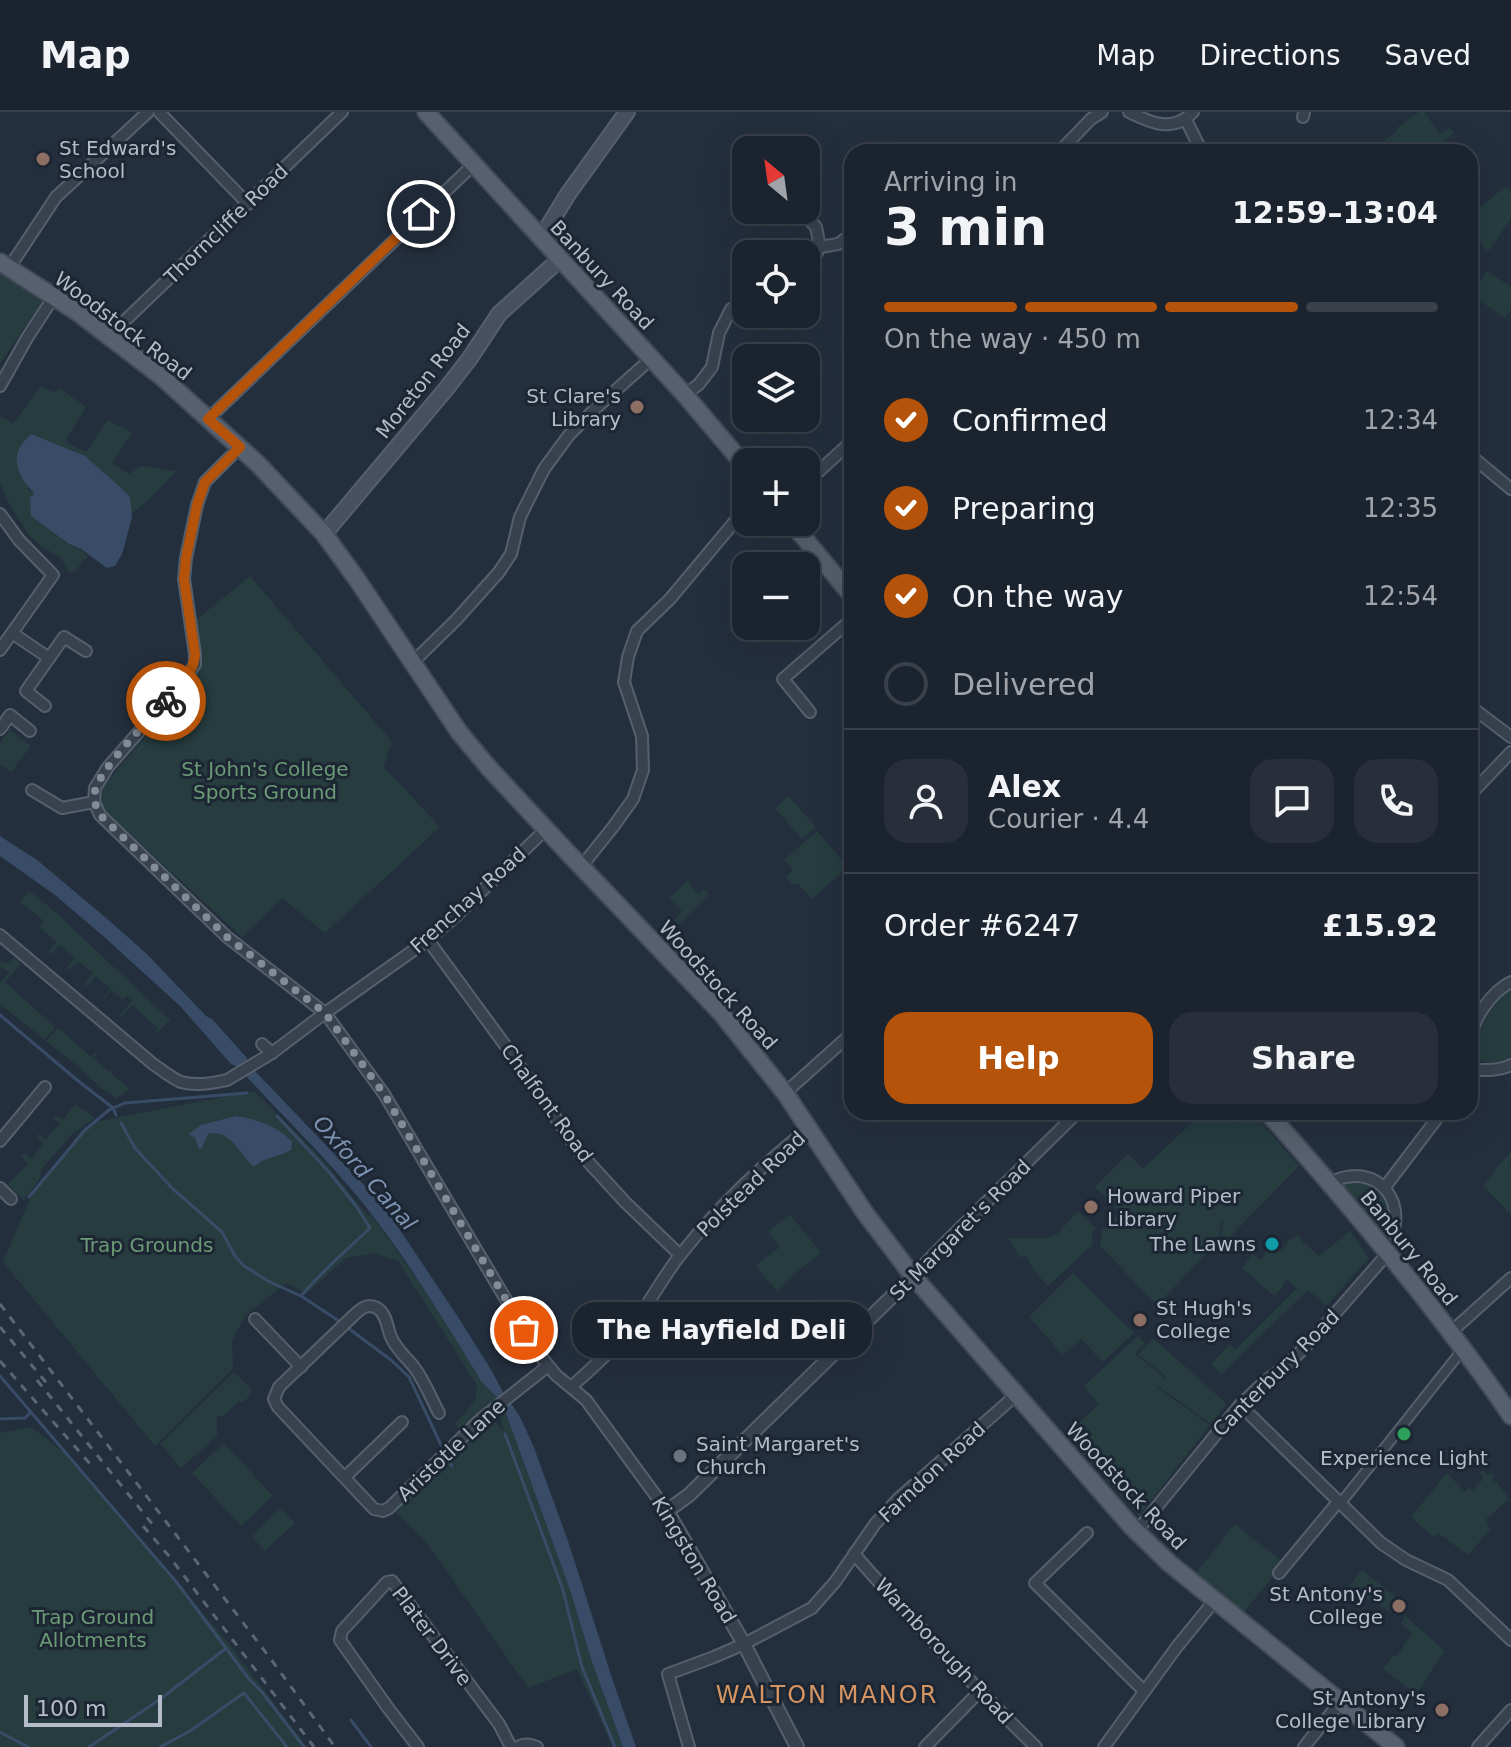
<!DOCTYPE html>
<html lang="en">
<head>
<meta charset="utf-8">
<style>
  body { margin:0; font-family:"DejaVu Sans",sans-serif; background:#282f3a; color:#f1f3f6; height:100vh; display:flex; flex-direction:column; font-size:30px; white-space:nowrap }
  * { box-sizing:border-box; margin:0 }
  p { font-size:26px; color:#a0a4aa }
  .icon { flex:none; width:44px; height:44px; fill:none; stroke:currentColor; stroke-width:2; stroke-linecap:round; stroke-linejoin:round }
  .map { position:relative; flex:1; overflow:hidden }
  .side { position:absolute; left:844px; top:32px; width:634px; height:976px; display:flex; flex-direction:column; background:#1b232e; border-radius:24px; box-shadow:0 8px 32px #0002,0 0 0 2px #39404a }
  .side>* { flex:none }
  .needle { width:52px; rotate:331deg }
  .buttons { position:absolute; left:732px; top:24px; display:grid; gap:16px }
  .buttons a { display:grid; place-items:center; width:88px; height:88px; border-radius:16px; background:#1b232e; box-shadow:0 8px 32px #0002,0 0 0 2px #39404a; font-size:40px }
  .scale { position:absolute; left:24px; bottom:20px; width:138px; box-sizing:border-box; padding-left:8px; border:4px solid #b4bcc9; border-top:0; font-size:22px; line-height:28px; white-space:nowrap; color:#b4bcc9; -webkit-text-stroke:6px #1d2633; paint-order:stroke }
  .pin { position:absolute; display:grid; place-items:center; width:68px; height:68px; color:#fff; margin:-34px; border:4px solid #fff; border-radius:50%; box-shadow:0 2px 8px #0007 }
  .courier { position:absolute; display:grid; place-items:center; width:80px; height:80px; margin:-40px; border:6px solid #b45309; border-radius:50%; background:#fff; color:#222; box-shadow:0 2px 10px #0007 }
  .bubble { position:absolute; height:56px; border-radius:24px; background:#1b232e; box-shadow:0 8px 32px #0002,0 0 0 2px #39404a; font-size:26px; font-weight:700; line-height:56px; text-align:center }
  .overview em { font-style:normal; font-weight:700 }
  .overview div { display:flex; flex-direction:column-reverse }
  .overview { display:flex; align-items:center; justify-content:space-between; height:136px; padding:0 40px }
  h1 { font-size:52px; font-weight:700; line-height:60px }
  .bar { display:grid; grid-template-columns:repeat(4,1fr); gap:12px 8px; align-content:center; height:96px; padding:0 40px }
  .bar i { height:10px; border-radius:6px; background:#39404a }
  .bar .selected { background:#b45309 }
  .bar p { grid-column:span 4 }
  .line { display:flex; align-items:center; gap:20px; padding:0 40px; border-top:2px solid #39404a }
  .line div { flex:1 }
  .round { display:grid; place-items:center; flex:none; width:84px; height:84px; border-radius:24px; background:#282f3a }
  ol { padding:0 40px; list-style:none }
  li { display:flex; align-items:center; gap:24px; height:88px }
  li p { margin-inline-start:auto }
  li .icon { padding:8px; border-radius:50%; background:#b45309; color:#fff; stroke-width:4 }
  li:last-child { color:#a0a4aa }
  li i { width:44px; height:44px; border:4px solid #39404a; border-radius:50% }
  .primary-button { display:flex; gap:16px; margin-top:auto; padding:16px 40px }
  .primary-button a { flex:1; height:92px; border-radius:24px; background:#b45309; color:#fff; font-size:32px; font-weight:700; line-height:92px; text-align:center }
  .primary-button a+a { background:#282f3a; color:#f1f3f6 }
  header { display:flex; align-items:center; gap:48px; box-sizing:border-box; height:112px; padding:0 40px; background:#1b232e; border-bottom:2px solid #39404a }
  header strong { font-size:38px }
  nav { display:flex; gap:44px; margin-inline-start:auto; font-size:28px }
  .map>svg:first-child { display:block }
</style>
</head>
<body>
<header>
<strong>Map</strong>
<nav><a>Map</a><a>Directions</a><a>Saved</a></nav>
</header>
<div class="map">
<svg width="1511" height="1635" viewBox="0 0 1511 1635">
  <rect width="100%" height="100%" fill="#242f3e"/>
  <g fill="#263c3f">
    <polygon points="1419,0 1424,0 1440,22 1449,16 1454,21 1433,40 1391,39 1384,29 1396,20 1397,16"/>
    <polygon points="1506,74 1511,81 1511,106 1488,140 1470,116 1470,104"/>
    <polygon points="1487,159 1511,175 1511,197 1505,206 1471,183"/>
    <polygon points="0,160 42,190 0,252"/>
    <path d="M40,275l14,5 7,-3 25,18 -21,35 21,10 22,-32 24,13 -20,30 17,11 12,-8 35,5 -25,27 -20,16 -1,-17 -11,-11 -34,-29 -54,-23 -8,8 6,48 4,1c5,14 20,41 32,51 8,5 16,7 23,14l-13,15 -6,2 -8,-15 -20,-12 -13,-12 -22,-36 -6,-16v-66l13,8z"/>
    <polygon points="250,464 394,632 389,636 384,655 440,715 325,821 282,786 242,825 106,700 99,688 101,677 198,562 203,546 196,508"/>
    <polygon points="10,618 31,634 11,660 0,652 0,631"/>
    <polygon points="788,684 816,715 802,727 775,696"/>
    <polygon points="817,719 848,755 812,787 798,772 793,773 786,765 793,758 784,748"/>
    <polygon points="688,768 698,783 703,778 707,779 709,782 678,813 675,807 682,799 669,786"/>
    <polygon points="29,779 53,798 170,908 156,922 155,921 158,917 133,893 122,904 120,903 132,889 127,884 123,888 112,878 103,888 102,887 111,877 96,864 87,874 84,872 93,861 78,849 69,858 66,856 75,846 60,833 51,842 48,840 57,830 39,815 44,809 20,790"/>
    <polygon points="14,846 21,852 5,870 55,915 45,928 0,892 0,870 9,861 0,854 0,850 8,851"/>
    <path d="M1511,877v68c-48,23 -36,-26 -19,-50 5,-8 12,-13 19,-18z"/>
    <polygon points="58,916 91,945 95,940 97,942 94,946 109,960 114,957 111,961 129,977 117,987 100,975 74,951 46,929"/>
    <path d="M254,979l68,68 46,57 3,-2 58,82 52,85c7,9 16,14 22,24l67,185 21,69 32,88h-10l-36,-78 -49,19 -98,-141 -36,-37 94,-90 3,-3 13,14 -5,-17 -11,-10 -28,26 -5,-6 21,-24 1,-15 -79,-124 -24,-8 -28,5 -40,36 -20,-11 -41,33 -13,25 1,28 -78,77 -152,-184 27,-63 51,-68 19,-10z"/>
    <polygon points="75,992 95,1006 71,1023 40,1059 41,1065 24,1088 8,1073 28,1051 21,1045 24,1041 31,1047 44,1032 36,1025 39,1022 46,1028 60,1011 53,1006 55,1003 63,1008"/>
    <polygon points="1203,1000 1229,1000 1242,1015 1236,1000 1252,1000 1299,1054 1230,1125 1221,1124 1223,1108 1221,1109 1219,1129 1157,1193 1100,1134 1102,1119 1120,1100 1095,1075 1128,1042 1143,1057"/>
    <polygon points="1511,1039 1511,1049 1509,1052 1511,1054 1511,1102 1483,1074"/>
    <path d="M1352,1069c26,2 29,7 41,29l-7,32 -46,-58z"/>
    <polygon points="1078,1099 1096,1117 1092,1121 1092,1133 1048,1174 1035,1160 1026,1143 1021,1146 1008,1126 1049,1126 1058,1121"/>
    <polygon points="790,1102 821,1141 798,1159 777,1180 756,1153 780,1135 768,1120"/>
    <polygon points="1350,1119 1369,1146 1326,1194 1308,1178 1222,1262 1211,1252 1230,1232 1235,1238 1297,1176 1287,1167 1282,1172 1284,1174 1274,1184 1242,1156 1253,1142 1261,1148 1268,1138 1270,1139 1272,1136 1281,1138 1288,1129 1299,1122 1302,1129 1319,1144"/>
    <polygon points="1073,1161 1134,1221 1103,1250 1081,1227 1063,1243 1029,1205"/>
    <polygon points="1138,1224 1145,1231 1135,1242 1164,1265 1161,1270 1166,1264 1138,1243 1153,1226 1227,1292 1211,1312 1158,1274 1157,1275 1210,1313 1139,1404 1066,1323 1099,1292 1084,1274"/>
    <polygon points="234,1260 252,1278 249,1282 250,1284 242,1291 239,1289 222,1305 220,1303 217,1306 217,1324 181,1356 160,1332"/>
    <polygon points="31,1315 73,1347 229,1532 307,1635 0,1635 0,1321"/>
    <polygon points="224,1331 273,1384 241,1414 192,1361"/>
    <polygon points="1483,1358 1487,1363 1492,1361 1494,1364 1492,1368 1495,1371 1499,1369 1498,1372 1509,1387 1486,1407 1490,1418 1468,1443 1438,1421 1433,1425 1411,1405 1447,1361 1465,1380 1468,1376 1473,1378 1484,1366 1480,1362"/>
    <polygon points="281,1396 295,1411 265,1439 251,1424"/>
    <polygon points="1235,1412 1284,1451 1244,1500 1196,1461"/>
    <polygon points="1362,1458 1405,1492 1395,1504 1376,1490 1374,1491 1368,1487 1366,1489 1348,1476"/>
    <path d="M1405,1504l40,35c-11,14 -18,29 -29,43l-33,-25 10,-13h4l15,-23 -11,-10z"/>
  </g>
  <g fill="#394c67">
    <path d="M31,322l54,22 34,30 11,11 2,20 -10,37 -7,12 -8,2 -26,-19 -12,-5 -38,-28 -1,-19 4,-2 -1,-4c-9,-6 -18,-23 -16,-35 1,-9 8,-16 14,-22z"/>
    <path d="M0,724l37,24 68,57 42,37 59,62 6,3 35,39v4l6,7 131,137 76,114 33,53 15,29 5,4 7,11 13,28 36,99 43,134 24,69h-13l-32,-88 -21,-69 -67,-185c-6,-10 -15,-15 -22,-24 -37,-61 -74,-123 -119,-179 -39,-48 -84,-90 -124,-135l-7,-3 -51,-58 -78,-71 -47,-40 -55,-39z"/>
    <path d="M236,1004c20,3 44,11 56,26l-1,8c-12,7 -27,7 -37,17 -16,-13 -22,-38 -46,-33l-6,14 -3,1 -4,-11 -6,-4 12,-9z"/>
  </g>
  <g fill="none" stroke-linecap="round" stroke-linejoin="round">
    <g stroke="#394c67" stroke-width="3">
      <polyline points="0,903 77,968 113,996 116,1003"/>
      <path d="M277,1004l52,56 27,34 14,22c-23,22 -48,43 -69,68"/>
      <polyline points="121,1011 135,1036 145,1047 173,1077 222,1120 235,1144 244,1154 270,1170 301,1184 342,1211"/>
      <polyline points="29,1085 85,1018 109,998 125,991 247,981"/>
      <polyline points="348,1216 391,1248 409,1265 442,1335"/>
      <polyline points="0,1264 178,1472 249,1567 262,1580 304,1635"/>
      <polyline points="0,1307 25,1306 30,1301"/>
      <polyline points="505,1322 563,1478 582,1555 615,1635"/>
      <polyline points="448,1348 452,1354"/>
      <polyline points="351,1608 371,1635"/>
      <polyline points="0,1620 28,1635"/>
      <polyline points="89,1635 159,1588 225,1537"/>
      <polyline points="160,1635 190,1619 244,1581 287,1635"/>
    </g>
    <g stroke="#565f6c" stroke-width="12">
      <polyline id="pedestrian" points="1340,1392 1463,1237"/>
    </g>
    <g stroke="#565f6c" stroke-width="14">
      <g id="minor">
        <polyline points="159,0 248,92"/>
        <path d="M1129,0c22,11 44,21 64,0"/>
        <polyline points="1303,5 1304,0"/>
        <polyline points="1186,8 1202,40"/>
        <polyline points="1059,40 1091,7 1102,0"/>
        <polyline points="800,98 816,115 820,135"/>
        <polyline points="9,156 56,85 148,0"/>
        <polyline points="806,156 811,152 820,135 838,132 852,122"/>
        <polyline points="109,224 342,0"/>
        <polyline points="0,274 27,226 53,186"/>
        <polyline points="685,283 699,272 712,255 719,221 731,197 746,190"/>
        <polyline points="208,307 474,52"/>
        <polyline points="240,335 205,370 197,393 186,446 184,467 195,542 195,552 186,566 108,655 95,676 94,690 100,703 227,825 325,901 384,982 524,1218"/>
        <polyline points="1470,343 1511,377"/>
        <polyline points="806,371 852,329"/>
        <polyline points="0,402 19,428 53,463 0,538"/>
        <polyline points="12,521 49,546"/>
        <polyline points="412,551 456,508 499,460 511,442 520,405 544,357 569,323 597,295 652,246"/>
        <polyline points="45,594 26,579 64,525 86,539"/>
        <polyline points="1470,594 1511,625"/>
        <polyline points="810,600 783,567 852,507"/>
        <polyline points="0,617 10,603 30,619"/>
        <polyline points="32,678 62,696 94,690"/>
        <polyline points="1470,683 1511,640"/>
        <polyline points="581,755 613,715 633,687 643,658 642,624 624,570 628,545 637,519 670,487 746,396"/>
        <path d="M0,823l153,129c9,6 18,14 28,18 13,4 33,1 46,-2l45,-27 53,-40 103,-73 29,-25 89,-86"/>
        <polyline points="428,828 505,933 581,1042 625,1090 680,1143"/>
        <path d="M1511,870c-19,10 -37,34 -40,56 -1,10 1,22 1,32 13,0 28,1 39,-5"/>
        <polyline points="262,932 272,941"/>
        <polyline points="785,981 852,921"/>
        <polyline points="0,1029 45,975"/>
        <path d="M1330,1071c48,-25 84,23 55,66"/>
        <polyline points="1385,1075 1442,1000"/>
        <polyline points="0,1076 11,1087"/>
        <polyline points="913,1164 948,1128 1078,1000"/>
        <polyline points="255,1207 301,1255"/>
        <polyline points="1451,1220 1511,1166"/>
        <polyline points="527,1223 538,1241 556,1263 586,1288 667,1399"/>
        <path d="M571,1275c20,-18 40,-35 57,-56 20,-25 34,-53 53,-77 37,-47 81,-89 128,-126"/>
        <polyline points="1240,1293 1381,1431 1406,1448 1448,1468 1511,1528"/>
        <path d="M439,1301c-8,-15 -15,-33 -25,-46 -8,-10 -18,-18 -23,-30 -4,-9 -4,-23 -14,-29 -11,-6 -19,3 -27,11l-71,68 -5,12 4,8 96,102 9,2 6,-3 92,-89 67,-53"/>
        <polyline points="345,1365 402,1310"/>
        <polyline points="1137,1419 1240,1293 1262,1272 1291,1249 1312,1228 1388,1141"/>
        <polyline points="1087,1421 1035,1471 1144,1579"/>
        <path d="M854,1442c59,67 118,131 182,193"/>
        <polyline points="1279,1461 1338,1390"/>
        <polyline points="418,1635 388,1596 340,1528 342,1519 387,1470 392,1469 499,1612 511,1635"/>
        <path d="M518,1635c6,-4 12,-3 19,0"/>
        <polyline points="689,1635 668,1562 714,1545 744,1532 812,1496 835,1470 875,1412 898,1387 1016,1283"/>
        <polyline points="925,1635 979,1580"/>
        <polyline points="1104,1635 1176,1536 1215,1488"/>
        <polyline points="1304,1635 1341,1589"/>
        <polyline points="1478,1635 1511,1598"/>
      </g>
    </g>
    <g stroke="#565f6c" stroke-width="16">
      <polyline id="tertiary" points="797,1635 744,1532 667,1399 689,1383 913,1164"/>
    </g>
    <g stroke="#565f6c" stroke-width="18">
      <g id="secondary">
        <polyline points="541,126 568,82 627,0"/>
        <polyline points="324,422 446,277 470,246 499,202 560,147"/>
      </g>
    </g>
    <g stroke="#414a57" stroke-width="20">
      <g id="primary">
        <polyline points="426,0 685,283 746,355"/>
        <polyline points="0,150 77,200 162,265 258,352 324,422 356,466 459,620 489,656 570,743 721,901 785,981 865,1101 913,1164 1132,1415 1169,1451 1396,1635"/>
        <polyline points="791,410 852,484"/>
        <path d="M1267,1000c52,58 101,116 150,177 32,41 65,83 94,127"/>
      </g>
    </g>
    <use href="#pedestrian" stroke="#38414e" stroke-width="8"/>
    <use href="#minor" stroke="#38414e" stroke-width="10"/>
    <use href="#tertiary" stroke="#38414e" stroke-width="12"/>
    <use href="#secondary" stroke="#465061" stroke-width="14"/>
    <use href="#primary" stroke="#56606e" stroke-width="16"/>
    <g stroke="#5a6575" stroke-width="3" stroke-dasharray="8 8" stroke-linecap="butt">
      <polyline points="0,1192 270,1546 335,1635"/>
      <polyline points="0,1215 49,1274"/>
      <polyline points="0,1249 91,1353"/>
      <polyline points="37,1268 157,1418"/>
      <polyline points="143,1414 169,1444 314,1635"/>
    </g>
  </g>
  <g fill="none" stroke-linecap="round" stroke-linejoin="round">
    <path stroke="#828b98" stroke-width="8" stroke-dasharray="0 14.4" d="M166,589c-16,18 -67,69 -71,90 -2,9 1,16 5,24l127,122 98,76 59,81 140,236"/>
    <path stroke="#b45309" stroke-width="10" d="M166,589c13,-14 28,-28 29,-47l-11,-75 2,-21 11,-53 8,-23 35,-35 -32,-28 213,-205"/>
  </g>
  <g fill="#8d6e63" stroke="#1d2633" stroke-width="3">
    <circle cx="43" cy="47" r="8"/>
    <circle cx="637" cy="295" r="8"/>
    <circle cx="1091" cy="1095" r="8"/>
    <circle cx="1140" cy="1208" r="8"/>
    <circle cx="1399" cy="1494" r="8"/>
    <circle cx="1442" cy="1598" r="8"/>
  </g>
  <circle fill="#0f9aa8" stroke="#1d2633" stroke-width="3" cx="1272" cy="1132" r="8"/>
  <circle fill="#2e9e5b" stroke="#1d2633" stroke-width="3" cx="1404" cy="1322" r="8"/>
  <circle fill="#6b7280" stroke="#1d2633" stroke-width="3" cx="680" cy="1344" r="8"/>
  <g text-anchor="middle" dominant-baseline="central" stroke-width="6" stroke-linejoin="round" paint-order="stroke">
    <g font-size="20" fill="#b4bcc9" stroke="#1d2633" text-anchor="start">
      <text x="59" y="36">St Edward's<tspan x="59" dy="23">School</tspan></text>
      <text x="621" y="284" text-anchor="end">St Clare's<tspan x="621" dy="23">Library</tspan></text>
      <text x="1107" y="1084">Howard Piper<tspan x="1107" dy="23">Library</tspan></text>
      <text x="1256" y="1132" text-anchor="end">The Lawns</text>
      <text x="1156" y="1196">St Hugh's<tspan x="1156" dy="23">College</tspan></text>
      <text x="696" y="1332">Saint Margaret's<tspan x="696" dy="23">Church</tspan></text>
      <text x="1404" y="1346" text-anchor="middle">Experience Light</text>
      <text x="1383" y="1482" text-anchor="end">St Antony's<tspan x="1383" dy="23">College</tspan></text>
      <text x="1426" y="1586" text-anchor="end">St Antony's<tspan x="1426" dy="23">College Library</tspan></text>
    </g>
    <g font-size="20" fill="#b4bcc9" stroke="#1d2633">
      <text transform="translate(226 112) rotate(-44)">Thorncliffe Road</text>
      <text transform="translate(602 163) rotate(47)">Banbury Road</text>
      <text transform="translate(123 214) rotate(37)">Woodstock Road</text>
      <text transform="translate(423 269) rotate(-52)">Moreton Road</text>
      <text transform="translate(468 788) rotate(-42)">Frenchay Road</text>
      <text transform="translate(718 873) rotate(48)">Woodstock Road</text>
      <text transform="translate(547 991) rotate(54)">Chalfont Road</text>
      <text transform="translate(751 1072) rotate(-44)">Polstead Road</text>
      <text transform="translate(960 1118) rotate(-45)">St Margaret's Road</text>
      <text transform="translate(1409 1136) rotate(51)">Banbury Road</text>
      <text transform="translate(1276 1261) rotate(-45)">Canterbury Road</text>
      <text transform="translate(451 1338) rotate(-43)">Aristotle Lane</text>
      <text transform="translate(932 1360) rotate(-43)">Farndon Road</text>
      <text transform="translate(1126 1374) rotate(47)">Woodstock Road</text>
      <text transform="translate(694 1448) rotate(59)">Kingston Road</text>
      <text transform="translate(432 1524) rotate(53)">Plater Drive</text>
      <text transform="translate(944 1539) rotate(47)">Warnborough Road</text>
    </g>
    <g font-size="20" fill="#6b9a76" stroke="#1d2633">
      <text x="265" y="657">St John's College<tspan x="265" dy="23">Sports Ground</tspan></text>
      <text x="147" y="1133">Trap Grounds</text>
      <text x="93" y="1505">Trap Ground<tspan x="93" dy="23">Allotments</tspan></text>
    </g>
    <g font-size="22" font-style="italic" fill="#7c92b1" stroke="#1d2633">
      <text transform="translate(365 1061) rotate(49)">Oxford Canal</text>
    </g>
    <g font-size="24" letter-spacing="2" fill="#d59563" stroke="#1d2633">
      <text x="827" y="1583">WALTON MANOR</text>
    </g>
  </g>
</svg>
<div class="buttons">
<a><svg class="needle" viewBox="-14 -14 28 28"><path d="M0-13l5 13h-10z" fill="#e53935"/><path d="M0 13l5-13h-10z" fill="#a0a4aa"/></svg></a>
<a><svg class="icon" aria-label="locate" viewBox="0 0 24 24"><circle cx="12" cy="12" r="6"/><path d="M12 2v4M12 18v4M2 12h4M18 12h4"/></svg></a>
<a><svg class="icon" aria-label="layers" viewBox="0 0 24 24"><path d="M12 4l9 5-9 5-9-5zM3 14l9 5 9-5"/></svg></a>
<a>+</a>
<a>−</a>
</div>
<div class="scale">100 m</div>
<div class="pin" style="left:524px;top:1218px;background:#ea580c"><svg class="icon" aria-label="bag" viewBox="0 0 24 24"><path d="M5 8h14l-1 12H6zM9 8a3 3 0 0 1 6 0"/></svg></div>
<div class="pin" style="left:421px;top:102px;background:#1f2937"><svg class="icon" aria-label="home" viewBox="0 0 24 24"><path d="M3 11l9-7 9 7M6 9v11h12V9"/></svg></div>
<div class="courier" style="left:166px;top:589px"><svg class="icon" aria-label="bike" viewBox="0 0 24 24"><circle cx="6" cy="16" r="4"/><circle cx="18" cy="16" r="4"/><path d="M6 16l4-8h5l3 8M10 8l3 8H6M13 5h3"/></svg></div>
<div class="bubble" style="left:572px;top:1190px;width:300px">The Hayfield Deli</div>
<section class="side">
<div class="overview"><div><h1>3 min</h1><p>Arriving in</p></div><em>12:59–13:04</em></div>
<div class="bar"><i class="selected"></i><i class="selected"></i><i class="selected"></i><i></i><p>On the way · 450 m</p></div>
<ol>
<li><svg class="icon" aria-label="check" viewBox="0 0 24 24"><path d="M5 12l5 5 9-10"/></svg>Confirmed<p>12:34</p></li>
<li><svg class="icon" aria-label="check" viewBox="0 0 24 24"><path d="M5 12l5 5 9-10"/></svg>Preparing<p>12:35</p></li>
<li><svg class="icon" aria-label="check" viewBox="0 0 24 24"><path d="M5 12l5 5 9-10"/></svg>On the way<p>12:54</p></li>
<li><i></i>Delivered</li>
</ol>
<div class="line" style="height:144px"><a class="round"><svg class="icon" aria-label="person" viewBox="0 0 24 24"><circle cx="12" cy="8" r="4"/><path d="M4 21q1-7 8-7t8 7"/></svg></a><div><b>Alex</b><p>Courier · 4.4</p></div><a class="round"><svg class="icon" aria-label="chat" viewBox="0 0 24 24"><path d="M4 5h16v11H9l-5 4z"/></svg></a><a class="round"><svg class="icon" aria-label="phone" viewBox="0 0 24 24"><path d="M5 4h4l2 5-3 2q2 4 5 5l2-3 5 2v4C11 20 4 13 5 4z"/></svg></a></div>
<div class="line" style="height:104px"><div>Order #6247</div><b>£15.92</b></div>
<div class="primary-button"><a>Help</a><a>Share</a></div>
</section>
</div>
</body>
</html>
